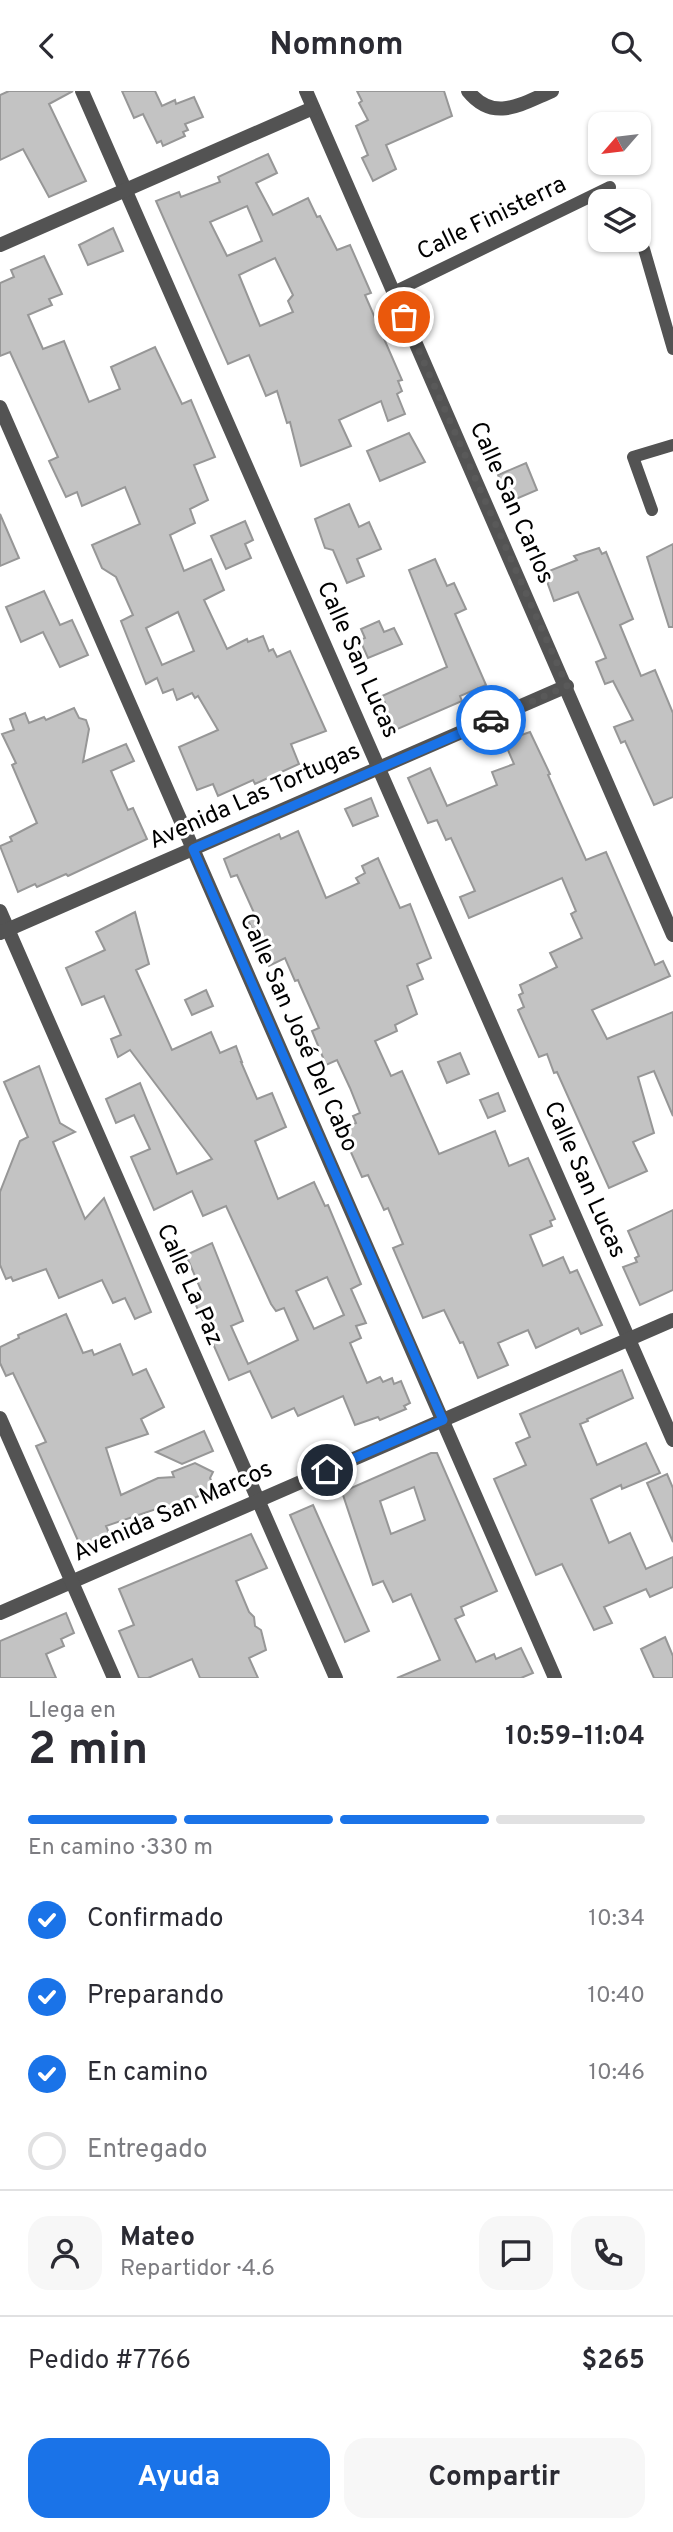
<!DOCTYPE html>
<html lang="es">
<head>
<meta charset="utf-8">
<style>
  body { margin:0; font-family:Overpass,sans-serif; background:#f7f7f7; color:#2b2b33; height:100vh; display:flex; flex-direction:column; font-size:26px; white-space:nowrap }
  * { box-sizing:border-box; margin:0 }
  p { font-size:23px; color:#7c7c81 }
  .icon { flex:none; width:38px; height:38px; fill:none; stroke:currentColor; stroke-width:2; stroke-linecap:round; stroke-linejoin:round }
  .map { position:relative; height:1587px; overflow:hidden }
  .side { display:flex; flex-direction:column; background:#fff; flex:1 }
  .side>* { flex:none }
  .needle { width:46px; rotate:242deg }
  .controls { position:absolute; left:588px; top:21px; display:grid; gap:14px }
  .controls a { display:grid; place-items:center; width:63px; height:63px; border-radius:14px; background:#fff; box-shadow:0 2px 5px #0004; font-size:35px }
  .pin { position:absolute; display:grid; place-items:center; width:60px; height:60px; color:#fff; margin:-30px; border:4px solid #fff; border-radius:50%; box-shadow:0 2px 7px #0007 }
  .courier { position:absolute; display:grid; place-items:center; width:70px; height:70px; margin:-35px; border:5px solid #1a73e8; border-radius:50%; background:#fff; color:#222; box-shadow:0 2px 9px #0007 }
  .overview em { font-style:normal; font-weight:700 }
  .overview div { display:flex; flex-direction:column-reverse }
  .overview { display:flex; align-items:center; justify-content:space-between; height:119px; padding:0 28px }
  h1 { font-size:46px; font-weight:700; line-height:52px }
  .bar { display:grid; grid-template-columns:repeat(4,1fr); gap:10px 7px; align-content:center; height:84px; padding:0 28px }
  .bar i { height:9px; border-radius:5px; background:#e1e1e2 }
  .bar .current { background:#1a73e8 }
  .bar p { grid-column:span 4 }
  .line { display:flex; align-items:center; gap:18px; padding:0 28px; border-top:2px solid #e1e1e2 }
  .line div { flex:1 }
  .round { display:grid; place-items:center; flex:none; width:74px; height:74px; border-radius:21px; background:#f7f7f7 }
  ol { padding:0 28px; list-style:none }
  li { display:flex; align-items:center; gap:21px; height:77px }
  li p { margin-inline-start:auto }
  li .icon { padding:7px; border-radius:50%; background:#1a73e8; color:#fff; stroke-width:4 }
  li:last-child { color:#7c7c81 }
  li i { width:38px; height:38px; border:4px solid #e1e1e2; border-radius:50% }
  .action { display:flex; gap:14px; margin-top:auto; padding:14px 28px }
  .action a { flex:1; height:80px; border-radius:21px; background:#1a73e8; color:#fff; font-size:28px; font-weight:700; line-height:80px; text-align:center }
  .action a+a { background:#f7f7f7; color:#2b2b33 }
  header { display:flex; justify-content:space-between; align-items:center; height:91px; padding:0 28px; background:#fff; font-size:32px; font-weight:700 }
  .map>svg:first-child { display:block }
</style>
</head>
<body>
<header><svg class="icon" aria-label="back" viewBox="0 0 24 24"><path d="M15 5l-7 7 7 7"/></svg>Nomnom<svg class="icon" aria-label="search" viewBox="0 0 24 24"><circle cx="10" cy="10" r="6"/><path d="M15 15l6 6"/></svg></header>
<div class="map">
<svg width="673" height="1587" viewBox="0 0 673 1587">
  <rect width="100%" height="100%" fill="#fff"/>
  <g fill="#c3c3c3" stroke="#979797" stroke-width="2" fill-rule="evenodd">
    <polygon points="9,0 73,0 49,13 86,90 49,106 23,58 0,69 0,4"/>
    <polygon points="122,0 155,0 162,15 175,9 176,13 194,6 203,26 185,33 188,39 183,41 185,45 163,55 161,50 157,52 143,23 134,27"/>
    <polygon points="357,0 444,0 452,25 386,54 396,78 373,90 362,67 368,64 356,35 368,29 359,12 362,10"/>
    <path d="M268,63l9,19 -21,10 17,32 35,-17 9,19 3,-1 17,34 13,-5 21,48 -6,2 37,85 -4,1 4,10 -5,3 8,20 -17,7 -7,-20 -42,19 12,26 -50,20 -11,-44 -3,1 -10,-32 -11,5 -17,-41 -21,9 -72,-163 23,-9 2,5 39,-15 -2,-5zM247,115l15,35 -35,15 -17,-34zM275,167l18,37 -5,6 5,11 -33,14 -21,-51z"/>
    <polygon points="113,137 123,160 88,174 79,154"/>
    <path d="M44,165l18,38 -13,5 3,6 -24,10 15,34 21,-8 25,61 31,-13 -9,-22 44,-20 27,57 9,-4 24,57 -21,8 14,35 -18,9 5,14 -25,12 14,36 27,-12 13,31 -20,10 23,49 20,-10 1,3 15,-6 6,15 4,-2 4,8 13,-6 36,80 -35,13 8,20 -44,20 -2,-4 -35,16 -5,-12 -16,6 -18,-43 39,-17 -20,-34 -3,2 -3,-5 -15,7 -4,-11 -10,4 -6,-15 -11,6 -25,-63 12,-6 -17,-38 -14,-9 -10,-23 48,-21 -15,-37 -43,19 -5,-14 -11,5 -17,-36 9,-4 -48,-105 -10,4v-73l14,-6 -3,-7zM178,521l16,39 -32,14 -16,-37z"/>
    <polygon points="409,342 425,371 380,390 367,360"/>
    <polygon points="526,372 537,399 509,411 498,384"/>
    <polygon points="349,413 359,436 369,431 381,458 357,468 364,485 347,492 333,459 325,457 315,428"/>
    <polygon points="0,423 19,467 0,475"/>
    <polygon points="245,430 253,449 245,453 251,467 226,478 211,445"/>
    <polygon points="673,453 673,536 669,536 647,466"/>
    <polygon points="599,457 602,463 606,461 633,528 620,534 641,585 655,579 673,622 673,706 654,714 625,650 621,652 614,636 633,629 613,590 605,593 596,571 606,567 578,501 554,510 544,482 577,469 574,465"/>
    <polygon points="435,468 447,495 454,492 466,518 455,523 486,594 460,605 462,610 393,640 387,637 378,618 386,614 382,605 447,576 409,479"/>
    <polygon points="44,500 60,534 72,529 88,564 60,576 43,541 21,551 6,516"/>
    <polygon points="379,530 384,541 394,537 402,553 368,567 360,549 365,547 361,538"/>
    <polygon points="74,617 79,627 86,629 89,638 83,671 126,653 134,670 111,680 128,719 133,717 147,748 68,785 66,783 37,796 35,793 18,801 0,755 12,750 10,746 37,732 12,674 16,672 2,643 14,639 10,628 25,622 29,632 44,626 46,629"/>
    <polygon points="530,641 550,683 548,684 586,769 606,761 655,874 663,870 670,885 592,919 607,948 673,921 673,1025 654,980 638,986 654,1042 633,1051 647,1080 609,1097 557,981 554,982 547,963 539,966 518,919 524,916 519,904 523,902 520,894 557,876 550,862 582,847 571,823 576,820 562,787 469,827 460,806 475,800 451,747 446,749 437,729 428,732 408,687 430,677 447,715 497,694 492,681 514,673 504,650"/>
    <polygon points="371,707 378,725 353,735 345,718"/>
    <polygon points="298,740 326,807 359,792 356,787 365,782 362,775 378,767 400,817 410,813 431,867 417,873 423,888 407,895 417,923 395,934 397,940 375,950 391,985 402,980 439,1063 495,1040 509,1075 528,1067 555,1128 550,1130 552,1135 530,1144 543,1175 563,1166 570,1182 577,1179 602,1234 581,1243 578,1237 536,1257 528,1239 498,1252 508,1274 478,1287 463,1251 460,1252 444,1219 423,1227 393,1157 403,1153 388,1117 384,1119 368,1084 362,1086 341,1039 356,1032 353,1025 360,1022 350,997 337,969 326,974 312,940 319,937 300,894 298,889 295,890 285,867 269,875 247,827 255,824 237,784 231,786 224,768 279,743 281,748"/>
    <path d="M135,821l14,52 -13,6 36,80 39,-18 9,21 16,-7 6,16h-1l16,37 15,-6 14,34 -31,14 23,58 36,-17 11,24 3,-1 33,79 -10,5 15,34 -10,3 5,12 -11,5 17,40 13,-6 3,5 9,-4 2,6 7,-3 9,22 -6,3 2,3 -26,11 -2,-3 -23,8 -12,-29 -45,20 -4,-8 -22,10 -22,-47 -21,9 -38,-86 10,-4 -15,-35 26,-12 31,78 -12,5 17,38 50,-24 -14,-32 -8,3 -5,-7 -45,-98 -23,10 -11,-25 -38,19 -23,-53 19,-8 -16,-34 -18,8 -10,-24 34,-16 37,91 35,-15 -82,-109 -12,7 -7,-18 10,-4 -17,-39 -22,9 -16,-37 39,-18 -9,-18zM327,1186l17,38 -30,14 -18,-38z"/>
    <polygon points="206,899 213,915 192,924 185,909"/>
    <polygon points="460,962 469,983 447,992 438,971"/>
    <polygon points="39,975 60,1032 75,1041 53,1051 85,1128 104,1107 151,1221 135,1228 125,1207 113,1212 102,1189 59,1207 46,1178 13,1190 11,1186 6,1188 0,1174 0,1101 20,1050 28,1046 4,991"/>
    <polygon points="498,1002 505,1020 488,1027 480,1009"/>
    <polygon points="673,1119 673,1199 640,1214 623,1176 637,1171 635,1167 639,1165 628,1140"/>
    <polygon points="66,1223 83,1262 92,1259 94,1264 120,1253 133,1284 146,1278 164,1316 141,1328 148,1343 106,1357 121,1404 158,1387 174,1386 172,1381 195,1372 213,1381 210,1387 215,1398 185,1411 188,1416 167,1425 166,1423 163,1424 159,1417 106,1435 112,1449 83,1461 36,1355 46,1351 13,1282 6,1285 0,1272 0,1256 19,1247 18,1244"/>
    <polygon points="622,1279 633,1307 587,1328 588,1330 580,1333 597,1374 646,1352 660,1382 622,1398 621,1394 591,1408 609,1452 630,1442 646,1478 673,1466 673,1496 650,1506 646,1498 604,1516 612,1532 594,1539 562,1473 536,1484 494,1388 526,1374 516,1352 530,1346 520,1323"/>
    <polygon points="204,1340 213,1360 182,1373 156,1361"/>
    <path d="M431,1362h6l60,138 -36,16 3,8 -9,4 21,43 18,-8 2,5 25,-11 12,25 -12,5h-124l43,-18 -29,-66 -18,8 -10,-21 -10,4 -31,-93zM414,1396l11,33 -34,14 -11,-33z"/>
    <polygon points="667,1383 673,1397 673,1451 647,1392"/>
    <polygon points="313,1414 369,1540 345,1551 290,1424"/>
    <polygon points="251,1443 267,1477 236,1490 249,1521 254,1526 255,1535 261,1539 266,1559 249,1567 258,1587 200,1587 192,1568 148,1587 139,1587 119,1540 134,1534 119,1498"/>
    <polygon points="66,1522 74,1542 61,1548 64,1555 46,1563 56,1587 0,1587 0,1550"/>
    <polygon points="665,1546 673,1565 673,1587 654,1587 641,1558"/>
  </g>
  <g fill="none" stroke-linecap="round" stroke-linejoin="round">
    <g stroke="#535353" stroke-width="12">
      <polyline points="644,158 673,258"/>
      <polyline points="394,201 610,96"/>
      <polyline points="652,419 633,366 673,354"/>
    </g>
    <g stroke="#535353" stroke-width="14">
      <polyline points="82,0 673,1349"/>
      <polyline points="306,0 673,844"/>
      <path d="M468,0c26,32 53,13 84,0"/>
      <polyline points="0,154 313,17"/>
      <polyline points="0,316 555,1587"/>
      <polyline points="0,820 336,1587"/>
      <polyline points="0,842 567,595"/>
      <polyline points="0,1522 673,1229"/>
    </g>
    <polyline stroke="#535353" stroke-width="14" points="0,1327 114,1587"/>
  </g>
  <g fill="none" stroke-linecap="round" stroke-linejoin="round">
    <polyline stroke="#595959" stroke-width="7" stroke-dasharray="0 12.6" points="404,226 567,595 491,629"/>
    <polyline stroke="#1a73e8" stroke-width="9" points="327,1379 443,1329 193,758 491,629"/>
  </g>
  <g text-anchor="middle" dominant-baseline="central" stroke-width="6" stroke-linejoin="round" paint-order="stroke">
    <g font-size="24" fill="#000" stroke="#fff">
      <text transform="translate(492 128) rotate(-26)">Calle Finisterra</text>
      <text transform="translate(511 412) rotate(66)">Calle San Carlos</text>
      <text transform="translate(357 569) rotate(66)">Calle San Lucas</text>
      <text transform="translate(255 706) rotate(-24)">Avenida Las Tortugas</text>
      <text transform="translate(298 942) rotate(66)">Calle San José Del Cabo</text>
      <text transform="translate(584 1089) rotate(66)">Calle San Lucas</text>
      <text transform="translate(189 1194) rotate(66)">Calle La Paz</text>
      <text transform="translate(173 1421) rotate(-24)">Avenida San Marcos</text>
    </g>
  </g>
</svg>
<div class="controls">
<a><svg class="needle" viewBox="-14 -14 28 28"><path d="M0-13l5 13h-10z" fill="#e53935"/><path d="M0 13l5-13h-10z" fill="#7c7c81"/></svg></a>
<a><svg class="icon" aria-label="layers" viewBox="0 0 24 24"><path d="M12 4l9 5-9 5-9-5zM3 14l9 5 9-5"/></svg></a>
</div>
<div class="pin" style="left:404px;top:226px;background:#ea580c"><svg class="icon" aria-label="bag" viewBox="0 0 24 24"><path d="M5 8h14l-1 12H6zM9 8a3 3 0 0 1 6 0"/></svg></div>
<div class="pin" style="left:327px;top:1379px;background:#1f2937"><svg class="icon" aria-label="home" viewBox="0 0 24 24"><path d="M3 11l9-7 9 7M6 9v11h12V9"/></svg></div>
<div class="courier" style="left:491px;top:629px"><svg class="icon" aria-label="car" viewBox="0 0 24 24"><path d="M5 17H2v-5l4-1 3-4h7l3 4 3 1v5h-3M9 17h6M6 11h13"/><circle cx="7" cy="17" r="2"/><circle cx="17" cy="17" r="2"/></svg></div>
</div>
<section class="side">
<div class="overview"><div><h1>2 min</h1><p>Llega en</p></div><em>10:59–11:04</em></div>
<div class="bar"><i class="current"></i><i class="current"></i><i class="current"></i><i></i><p>En camino · 330 m</p></div>
<ol>
<li><svg class="icon" aria-label="check" viewBox="0 0 24 24"><path d="M5 12l5 5 9-10"/></svg>Confirmado<p>10:34</p></li>
<li><svg class="icon" aria-label="check" viewBox="0 0 24 24"><path d="M5 12l5 5 9-10"/></svg>Preparando<p>10:40</p></li>
<li><svg class="icon" aria-label="check" viewBox="0 0 24 24"><path d="M5 12l5 5 9-10"/></svg>En camino<p>10:46</p></li>
<li><i></i>Entregado</li>
</ol>
<div class="line" style="height:126px"><a class="round"><svg class="icon" aria-label="person" viewBox="0 0 24 24"><circle cx="12" cy="8" r="4"/><path d="M4 21q1-7 8-7t8 7"/></svg></a><div><b>Mateo</b><p>Repartidor · 4.6</p></div><a class="round"><svg class="icon" aria-label="chat" viewBox="0 0 24 24"><path d="M4 5h16v11H9l-5 4z"/></svg></a><a class="round"><svg class="icon" aria-label="phone" viewBox="0 0 24 24"><path d="M5 4h4l2 5-3 2q2 4 5 5l2-3 5 2v4C11 20 4 13 5 4z"/></svg></a></div>
<div class="line" style="height:91px"><div>Pedido #7766</div><b>$265</b></div>
<div class="action"><a>Ayuda</a><a>Compartir</a></div>
</section>
</body>
</html>
